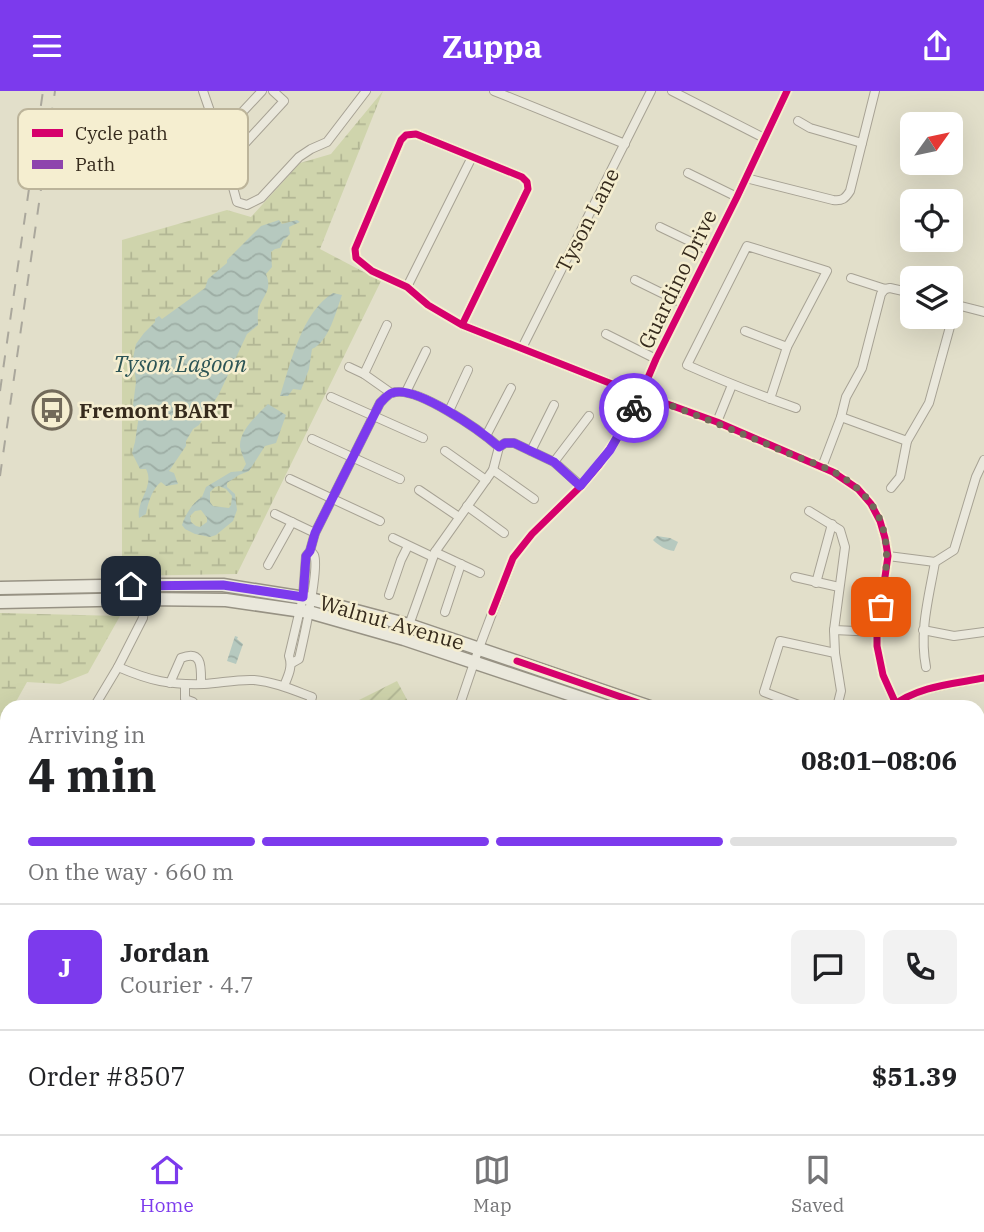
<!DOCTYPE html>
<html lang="en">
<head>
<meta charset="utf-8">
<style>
  body { margin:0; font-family:"IBM Plex Serif",serif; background:#f2f2f2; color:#202124; height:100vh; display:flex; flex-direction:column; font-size:26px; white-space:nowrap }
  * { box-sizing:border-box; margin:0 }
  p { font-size:23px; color:#757577 }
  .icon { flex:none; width:38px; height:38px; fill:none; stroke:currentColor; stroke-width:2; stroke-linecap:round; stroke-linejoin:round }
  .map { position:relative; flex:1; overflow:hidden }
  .drawer { position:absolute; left:0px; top:609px; width:985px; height:434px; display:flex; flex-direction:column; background:#fff; border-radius:21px 21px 0 0; box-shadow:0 7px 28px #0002 }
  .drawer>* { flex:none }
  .needle { width:46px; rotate:57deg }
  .tools { position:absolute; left:900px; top:21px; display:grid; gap:14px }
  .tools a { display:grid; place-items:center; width:63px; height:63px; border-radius:10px; background:#fff; box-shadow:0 7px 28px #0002; font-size:35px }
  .pin { position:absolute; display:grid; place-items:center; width:60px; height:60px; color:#fff; margin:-30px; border-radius:14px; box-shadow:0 4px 10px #0006 }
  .courier { position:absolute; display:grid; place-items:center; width:70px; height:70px; margin:-35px; border:5px solid #7c3aed; border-radius:50%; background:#fff; color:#222; box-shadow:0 2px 9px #0007 }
  .head em { font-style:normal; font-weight:800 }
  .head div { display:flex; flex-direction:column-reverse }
  .head { display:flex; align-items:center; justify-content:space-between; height:119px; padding:0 28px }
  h1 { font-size:46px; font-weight:800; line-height:52px }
  .bar { display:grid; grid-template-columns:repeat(4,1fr); gap:10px 7px; align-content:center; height:84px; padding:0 28px }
  .bar i { height:9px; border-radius:5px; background:#e0e0e0 }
  .bar .current { background:#7c3aed }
  .bar p { grid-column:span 4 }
  .line { display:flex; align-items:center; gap:18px; padding:0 28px; border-top:2px solid #e0e0e0 }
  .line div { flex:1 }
  .round { display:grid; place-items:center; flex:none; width:74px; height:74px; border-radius:10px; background:#f2f2f2 }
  header { display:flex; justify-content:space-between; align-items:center; height:91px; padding:0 28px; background:#7c3aed; color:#fff; font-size:32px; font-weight:800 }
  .dock { display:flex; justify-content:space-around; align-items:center; height:98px; border-top:2px solid #e0e0e0; background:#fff; font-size:19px; color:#757577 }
  .dock a { display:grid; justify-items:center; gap:4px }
  .dock .current { color:#7c3aed }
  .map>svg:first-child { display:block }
</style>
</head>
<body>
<header><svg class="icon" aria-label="menu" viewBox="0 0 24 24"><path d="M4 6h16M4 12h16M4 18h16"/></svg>Zuppa<svg class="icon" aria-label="share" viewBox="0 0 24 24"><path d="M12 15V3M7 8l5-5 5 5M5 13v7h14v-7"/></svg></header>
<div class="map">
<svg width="984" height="1043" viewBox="0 0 984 1043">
  <defs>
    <pattern id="wetland-marsh" width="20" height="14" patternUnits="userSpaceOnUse" patternTransform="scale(1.75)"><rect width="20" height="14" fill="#cfd4ac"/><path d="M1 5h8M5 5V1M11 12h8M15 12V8" fill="none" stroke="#b2b694"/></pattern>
    <pattern id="garden-furrows" width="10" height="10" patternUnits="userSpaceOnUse" patternTransform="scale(1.75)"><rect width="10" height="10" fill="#cfd4ac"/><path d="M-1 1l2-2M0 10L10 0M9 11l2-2" fill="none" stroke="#b2b694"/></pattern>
    <pattern id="water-waves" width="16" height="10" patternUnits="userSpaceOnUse" patternTransform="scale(1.75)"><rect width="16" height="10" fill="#b6c9bf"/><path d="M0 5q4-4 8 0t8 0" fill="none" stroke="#9dada4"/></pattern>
  </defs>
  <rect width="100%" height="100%" fill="#e2dfca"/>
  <g fill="url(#wetland-marsh)">
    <polygon points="383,0 320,158 381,190 237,483 122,485 122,149 227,119 251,126 300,72 331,63"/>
    <polygon points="0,522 120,525 88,582 60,593 27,591 13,616 7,616 7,626 0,639"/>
    <polygon points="0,817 7,835 7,874 0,862"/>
  </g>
  <polygon fill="url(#garden-furrows)" points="397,590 411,616 362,616 359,609"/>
  <g fill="url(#water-waves)" fill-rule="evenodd">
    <path d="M279,129l3,4 15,-4 3,2 -11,5 1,7 -7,7 -3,7 -5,1 -4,3 1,15 -6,7c6,15 -1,19 -7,33 -2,6 -1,12 -1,18l-11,9 -28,60 -20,31 -6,4 -7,12v5l-17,25 5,2 4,11 -12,2 -5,-4c-9,7 -13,21 -15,32l-7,4c-3,-18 16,-32 7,-49h-6l-8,-16 3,-11 4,-27 -6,-10 3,-23 -3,-24 3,-14 8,-11 11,-11v-3l4,-3 3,3 43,-31 3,-9 19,-16v-3l34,-34z"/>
    <path d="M333,202l9,2c-6,16 -13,47 -30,54l-3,20 -8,21 -8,-1 -5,7h-8c11,-34 22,-84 53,-103z"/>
    <path d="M268,313l18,11 -10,28 -11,3 -16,25 -10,4 -12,8v4l8,7 2,16 -4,11 -17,14 -6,2 -15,-3 -10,-5 -3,-4c3,-10 11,-23 20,-28l4,-10 25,-15 11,-1 4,-7c-2,-6 -5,-11 -6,-17 -1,-16 17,-32 28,-43zM219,395l7,3 6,7 -1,9 -2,3 -16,-2 -3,-4v-10l5,-5zM201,419l6,8v4l-7,5 -4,-1 -5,-4 -1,-6 5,-5z"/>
    <path d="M657,445l13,2 8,4 -4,9c-8,-1 -15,-5 -21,-11z"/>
    <polygon points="235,545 238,546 237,548 243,553 236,573 227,570"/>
  </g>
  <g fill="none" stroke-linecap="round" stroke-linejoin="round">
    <g stroke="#a7a294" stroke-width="10">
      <g id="street">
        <polyline points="203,0 219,46 237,111 247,114 261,107 299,66 311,58 327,51 366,0"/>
        <polyline points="494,0 625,53"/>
        <polyline points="672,0 764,47"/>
        <polyline points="798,30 810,37 862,52"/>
        <polyline points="219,46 262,0"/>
        <polyline points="226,73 284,10 273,0"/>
        <polyline points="688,82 737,106"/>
        <path d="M746,87l87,22c9,1 12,-1 17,-9l25,-100"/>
        <polyline points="660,136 710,160"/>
        <polyline points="851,187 885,198 890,197 912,202"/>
        <polyline points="635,189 684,213"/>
        <polyline points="407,196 472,66"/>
        <polyline points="953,213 984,221"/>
        <polyline points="462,234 528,98 527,91 522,86 416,43 406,44 401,49 355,158 356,167 372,180 407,196 428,214 462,234 612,293 717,331 833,381 858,398 871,413 880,430 885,447 888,465 877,541 877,555 883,584 896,613"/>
        <polyline points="745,240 787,256"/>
        <polyline points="606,243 656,268"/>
        <polyline points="522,257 651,0"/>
        <polyline points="349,276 364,283 391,302"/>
        <polyline points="364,283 387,234"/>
        <polyline points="406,301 426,260"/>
        <polyline points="331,306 423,347"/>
        <path d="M770,308l17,-52 40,-76 -80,-25 -60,119c36,16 72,30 109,43"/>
        <polyline points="449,320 468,279"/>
        <polyline points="841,326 907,350"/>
        <polyline points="717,331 732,294"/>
        <polyline points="486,345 511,297"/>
        <polyline points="312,348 400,388"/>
        <polyline points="499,356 505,352 514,352 554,371 581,395"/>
        <polyline points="445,360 486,389"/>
        <polyline points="531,360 554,314"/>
        <polyline points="554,371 589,325"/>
        <polyline points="822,376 841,326 846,306 862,277 881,203 885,198"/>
        <polyline points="493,379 534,408"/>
        <polyline points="290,388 380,430"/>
        <polyline points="891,397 900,386 907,350 929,312 956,214"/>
        <polyline points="419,399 459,426"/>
        <polyline points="467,415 504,442"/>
        <polyline points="809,420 840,439 845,456 834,539 835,562 841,600 837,616"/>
        <polyline points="275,423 315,442"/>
        <polyline points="393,447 433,466"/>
        <polyline points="435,461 480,482"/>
        <polyline points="888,465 935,471 954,459 976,386 984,369"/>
        <polyline points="268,474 292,431"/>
        <polyline points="795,486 839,496"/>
        <polyline points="816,492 832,433"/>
        <polyline points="389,504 401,469 408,455"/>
        <polyline points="445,521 461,473"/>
        <polyline points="834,539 877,541"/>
        <polyline points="923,539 954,545 984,541"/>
        <path d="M292,572l7,-4c4,-18 21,-91 15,-104 -1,-2 -3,-3 -4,-4"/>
        <path d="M118,576c33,14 51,18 86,17 17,-1 34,-5 50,-4 21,2 39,10 58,17l-3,10"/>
        <path d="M926,576c-7,-36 3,-70 9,-105"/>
        <path d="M170,592l11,-25c22,-9 20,10 20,26"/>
        <polyline points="185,593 185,608 193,611 197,616"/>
        <path d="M284,595c4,-10 9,-19 5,-30l14,-59 3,-41 4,-5 5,-18 65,-130c3,-3 8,-9 12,-10 23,-9 89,38 107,54l-6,23 -58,82 -26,73"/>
        <path d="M894,614c27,-19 58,-21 90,-27"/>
        <polyline points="94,616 118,576 143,527 145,508"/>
        <polyline points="459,616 479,557 513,467 532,443 581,395 599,374 615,350 641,303 656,268 737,106 787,0"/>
        <polyline points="804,616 764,601 780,550 835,562"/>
        <polyline points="978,679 984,681"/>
        <polyline points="146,1036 149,1043"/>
        <polyline points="321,1036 323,1043"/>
        <polyline points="351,1036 353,1043"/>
        <polyline points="632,1036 654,1043"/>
        <polyline points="357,1043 370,1039 375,1036"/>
        <polyline points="413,1043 416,1036"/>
        <polyline points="548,1043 551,1036"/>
        <polyline points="571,1043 573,1036"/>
        <polyline points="590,1043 593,1036"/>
        <polyline points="664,1043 666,1036"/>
        <polyline points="727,1043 729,1036"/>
      </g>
    </g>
    <g stroke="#979284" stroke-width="15">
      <g id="secondary">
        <polyline points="0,497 153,494 223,494 311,508 409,534 650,616"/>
        <polyline points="0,511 145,508 226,509 309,521 404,548 608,616"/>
        <polyline points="978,737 984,739"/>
        <polyline points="978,749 984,751"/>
      </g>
    </g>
    <use href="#street" stroke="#eae8dc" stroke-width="8"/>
    <use href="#secondary" stroke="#eae8dc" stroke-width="12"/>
    <g stroke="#aaa79c" stroke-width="2" stroke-dasharray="12 12" stroke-linecap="butt">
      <polyline points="0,300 43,0"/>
      <polyline points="0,385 55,0"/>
      <polyline points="0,769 7,795"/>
      <polyline points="0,801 7,822"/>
      <polyline points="108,1036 111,1043"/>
    </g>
    <g stroke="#8e44ad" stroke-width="5" stroke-dasharray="10 5" stroke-linecap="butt">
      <polyline points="978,884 982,874"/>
      <polyline points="978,919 984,920"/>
    </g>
    <g stroke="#f5eed0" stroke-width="11">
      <g id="cycleway">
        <polyline points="462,234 528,98 527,91 522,86 416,43 406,44 401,49 355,158 356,167 372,180 407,196 428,214 462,234 612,293 717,331 833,381 858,398 871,413 880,430 885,447 888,465 877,541 877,555 883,584 896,613"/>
        <polyline points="492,521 513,467 532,443 581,395 599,374 615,350 641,303 656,268 737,106 787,0"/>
        <polyline points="517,570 650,616"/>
        <path d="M891,616c27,-21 61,-23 93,-29"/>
      </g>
    </g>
    <use href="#cycleway" stroke="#d6006c" stroke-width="7"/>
  </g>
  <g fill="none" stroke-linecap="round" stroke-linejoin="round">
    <path stroke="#726a5a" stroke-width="7" stroke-dasharray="0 12.6" d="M634,317l6,-14c49,18 97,37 145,58 19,8 41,14 59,26 16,11 30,25 37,44 10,28 4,56 0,85"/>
    <path stroke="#7c3aed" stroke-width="9" d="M131,495l92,-1 80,12 3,-41 4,-5 5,-18 65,-130c3,-3 8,-9 12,-10 23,-9 89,38 107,54l6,-4h9l40,19 26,24 30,-36 24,-42"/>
  </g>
  <defs>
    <g id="bus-ring" transform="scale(2.0125)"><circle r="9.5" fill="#f5eed0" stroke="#726a5a" stroke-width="1.5"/><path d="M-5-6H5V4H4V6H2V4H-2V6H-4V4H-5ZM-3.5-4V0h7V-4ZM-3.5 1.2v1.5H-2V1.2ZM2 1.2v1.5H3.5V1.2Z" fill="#726a5a"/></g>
  </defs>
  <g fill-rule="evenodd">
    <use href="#bus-ring" x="52" y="319"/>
  </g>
  <g text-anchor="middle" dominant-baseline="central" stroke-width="5" stroke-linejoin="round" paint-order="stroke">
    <g font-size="21" fill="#362b1d" stroke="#f5eed0">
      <text transform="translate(587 129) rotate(-63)">Tyson Lane</text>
      <text transform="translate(677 188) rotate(-64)">Guardino Drive</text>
      <text transform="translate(392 531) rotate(16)">Walnut Avenue</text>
    </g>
    <g font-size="21" font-weight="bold" fill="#362b1d" stroke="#f5eed0" text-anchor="start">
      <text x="79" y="319">Fremont BART</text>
    </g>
    <g font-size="23" font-style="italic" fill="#2c5456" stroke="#f5eed0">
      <text x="180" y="272">Tyson Lagoon</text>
    </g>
  </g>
  <rect x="18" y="18" width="230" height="80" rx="10" fill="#f5eed0" stroke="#bcb49a" stroke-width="2"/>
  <rect x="32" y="38" width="31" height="8" fill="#d6006c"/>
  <rect x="32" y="69" width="31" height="9" fill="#8e44ad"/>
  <g font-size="19" fill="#362b1d">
    <text x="75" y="49">Cycle path</text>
    <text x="75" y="80">Path</text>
  </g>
</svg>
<div class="tools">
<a><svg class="needle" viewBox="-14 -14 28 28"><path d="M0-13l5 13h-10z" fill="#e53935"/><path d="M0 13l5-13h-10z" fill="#757577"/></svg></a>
<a><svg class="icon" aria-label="locate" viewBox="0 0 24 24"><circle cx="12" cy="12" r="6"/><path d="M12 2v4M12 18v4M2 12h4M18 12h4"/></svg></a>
<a><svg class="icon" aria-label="layers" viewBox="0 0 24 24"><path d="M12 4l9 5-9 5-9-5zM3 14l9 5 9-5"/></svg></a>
</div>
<div class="pin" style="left:881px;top:516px;background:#ea580c"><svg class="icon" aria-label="bag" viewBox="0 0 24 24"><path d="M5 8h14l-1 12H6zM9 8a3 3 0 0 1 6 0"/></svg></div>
<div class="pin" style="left:131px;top:495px;background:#1f2937"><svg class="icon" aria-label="home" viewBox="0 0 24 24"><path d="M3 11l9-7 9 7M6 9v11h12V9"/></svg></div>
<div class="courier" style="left:634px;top:317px"><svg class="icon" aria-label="bike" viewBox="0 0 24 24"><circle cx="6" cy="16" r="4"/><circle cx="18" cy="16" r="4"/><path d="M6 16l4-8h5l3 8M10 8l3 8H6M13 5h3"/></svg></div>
<section class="drawer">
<div class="head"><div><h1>4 min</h1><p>Arriving in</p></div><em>08:01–08:06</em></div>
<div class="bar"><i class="current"></i><i class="current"></i><i class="current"></i><i></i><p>On the way · 660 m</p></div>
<div class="line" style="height:126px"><b class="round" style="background:#7c3aed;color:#fff">J</b><div><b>Jordan</b><p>Courier · 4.7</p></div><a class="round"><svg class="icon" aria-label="chat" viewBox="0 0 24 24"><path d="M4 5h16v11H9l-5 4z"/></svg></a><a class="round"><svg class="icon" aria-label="phone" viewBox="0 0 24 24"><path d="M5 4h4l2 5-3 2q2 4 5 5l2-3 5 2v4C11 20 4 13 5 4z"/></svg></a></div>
<div class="line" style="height:91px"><div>Order #8507</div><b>$51.39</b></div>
</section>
</div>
<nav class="dock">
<a class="current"><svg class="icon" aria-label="home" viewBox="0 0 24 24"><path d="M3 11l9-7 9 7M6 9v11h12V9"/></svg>Home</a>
<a><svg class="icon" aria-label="map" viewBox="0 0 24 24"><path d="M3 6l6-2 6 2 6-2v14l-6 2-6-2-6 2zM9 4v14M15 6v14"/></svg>Map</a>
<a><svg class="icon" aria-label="saved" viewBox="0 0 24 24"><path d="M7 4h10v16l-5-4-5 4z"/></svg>Saved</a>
</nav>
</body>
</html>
